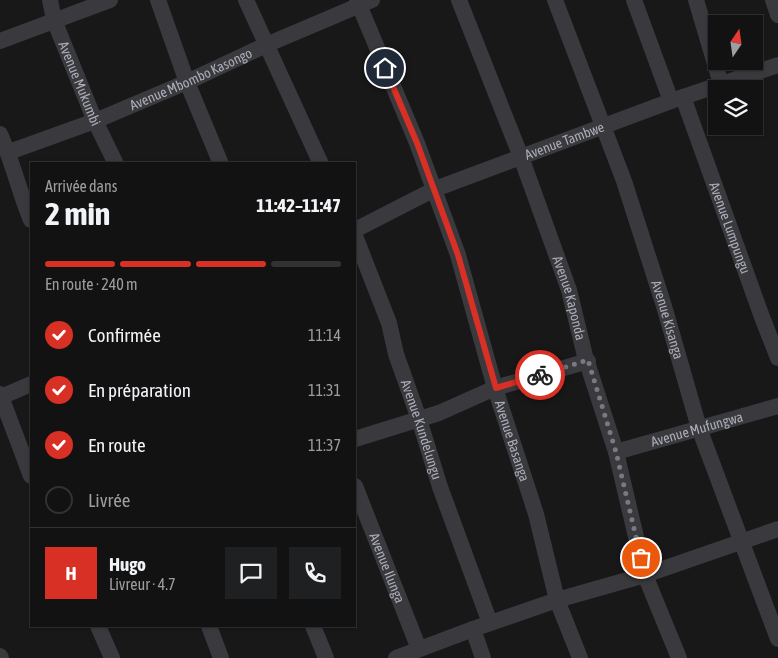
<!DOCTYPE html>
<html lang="fr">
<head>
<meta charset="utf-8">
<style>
  body { margin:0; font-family:"Asap Condensed",sans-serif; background:#1f2021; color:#f1f3f6; height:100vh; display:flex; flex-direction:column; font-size:19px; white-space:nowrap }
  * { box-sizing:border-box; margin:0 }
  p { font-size:16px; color:#9c9ea0 }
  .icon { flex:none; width:28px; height:28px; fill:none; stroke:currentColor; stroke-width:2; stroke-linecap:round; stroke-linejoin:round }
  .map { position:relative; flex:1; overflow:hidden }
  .sheet { position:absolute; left:30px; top:162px; width:326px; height:465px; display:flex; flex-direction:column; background:#121213; border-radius:0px; box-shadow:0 1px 4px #0004,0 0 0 1px #313233 }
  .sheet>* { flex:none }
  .needle { width:32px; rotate:13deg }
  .tools { position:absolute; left:708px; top:15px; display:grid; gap:10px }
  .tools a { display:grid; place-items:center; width:55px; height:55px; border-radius:0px; background:#121213; box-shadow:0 1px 4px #0004,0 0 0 1px #313233; font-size:25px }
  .pin { position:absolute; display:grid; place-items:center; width:42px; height:42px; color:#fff; margin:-21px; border:2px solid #fff; border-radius:50%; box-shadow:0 1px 5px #0007 }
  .courier { position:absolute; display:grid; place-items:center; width:50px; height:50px; margin:-25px; border:4px solid #d93025; border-radius:50%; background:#fff; color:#222; box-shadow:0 1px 6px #0007 }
  .summary em { font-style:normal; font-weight:700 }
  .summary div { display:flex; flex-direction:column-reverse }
  .summary { display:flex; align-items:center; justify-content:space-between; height:85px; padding:0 15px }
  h1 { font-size:32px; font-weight:700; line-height:38px }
  .bar { display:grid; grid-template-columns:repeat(4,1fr); gap:8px 5px; align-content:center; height:60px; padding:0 15px }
  .bar i { height:6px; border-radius:4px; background:#313233 }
  .bar .on { background:#d93025 }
  .bar p { grid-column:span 4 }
  .line { display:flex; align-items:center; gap:12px; padding:0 15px; border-top:1px solid #313233 }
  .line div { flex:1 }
  .round { display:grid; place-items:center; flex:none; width:52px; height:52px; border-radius:0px; background:#1f2021 }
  ol { padding:0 15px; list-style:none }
  li { display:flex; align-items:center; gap:15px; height:55px }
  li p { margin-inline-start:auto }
  li .icon { padding:5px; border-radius:50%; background:#d93025; color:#fff; stroke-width:4 }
  li:last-child { color:#9c9ea0 }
  li i { width:28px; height:28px; border:2px solid #313233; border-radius:50% }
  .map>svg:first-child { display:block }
</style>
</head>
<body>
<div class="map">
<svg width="778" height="658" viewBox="0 0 778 658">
  <rect width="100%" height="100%" fill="#181819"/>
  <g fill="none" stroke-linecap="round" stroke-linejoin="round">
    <g stroke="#39393e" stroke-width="16">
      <path id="s1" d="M50,0l4,20 41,101 21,43"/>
      <polyline points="158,0 187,82 221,164"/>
      <polyline points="246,0 321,164"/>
      <path id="s2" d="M357,0l60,143 41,112 37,133 41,126 21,86 23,58"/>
      <path id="s3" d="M459,0l62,157 48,133 16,66 31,96 29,123 34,83"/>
      <path id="s4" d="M555,0l69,181 40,125 35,122 79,211"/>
      <polyline points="634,0 671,101"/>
      <polyline points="696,0 721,84"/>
      <polyline points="773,0 778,15"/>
      <polyline points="0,41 110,0"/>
      <path id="s5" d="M683,97l79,220 16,41"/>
      <path d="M0,134c13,28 19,58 31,86"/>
      <path id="s6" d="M9,152l86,-31 92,-39 79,-37 106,-45"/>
      <path id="s7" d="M355,230l80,-41 236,-88 107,-36"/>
      <path id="s8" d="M355,236l34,87 7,31 23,65 21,68 50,136"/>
      <polyline points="0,394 31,476"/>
      <polyline points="1,397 31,384"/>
      <polyline points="355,439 439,413 495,388 588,361"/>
      <path id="s9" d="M616,452l162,-46"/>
      <path id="s10" d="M355,486l64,163"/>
      <polyline points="98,626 112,658"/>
      <polyline points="209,626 221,658"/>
      <polyline points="313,626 326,658"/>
      <polyline points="473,629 483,658"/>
      <polyline points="0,656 1,658"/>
      <polyline points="396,658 473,629 557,600 645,575 778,529"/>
    </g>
  </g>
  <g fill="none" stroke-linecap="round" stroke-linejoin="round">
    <polyline stroke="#787a80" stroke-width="5" stroke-dasharray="0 9" points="540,375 588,360 616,452 641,558"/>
    <polyline stroke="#d93025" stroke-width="6" points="385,68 417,143 458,255 496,388 540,375"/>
  </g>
  <g text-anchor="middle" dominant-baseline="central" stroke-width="4" stroke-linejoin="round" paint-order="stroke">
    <g font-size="14" fill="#abaeb8" stroke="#131314">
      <text stroke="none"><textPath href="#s6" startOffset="196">Avenue Mbombo Kasongo</textPath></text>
      <text stroke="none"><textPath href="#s1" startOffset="89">Avenue Mukumbi</textPath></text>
      <text stroke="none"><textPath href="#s7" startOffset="228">Avenue Tambwe</textPath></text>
      <text stroke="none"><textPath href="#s5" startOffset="139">Avenue Lumpungu</textPath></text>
      <text stroke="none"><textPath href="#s3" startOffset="318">Avenue Kaponda</textPath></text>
      <text stroke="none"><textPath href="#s4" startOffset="339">Avenue Kisanga</textPath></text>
      <text stroke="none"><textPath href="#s9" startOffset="84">Avenue Mufungwa</textPath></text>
      <text stroke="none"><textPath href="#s8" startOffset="205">Avenue Kundelungu</textPath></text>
      <text stroke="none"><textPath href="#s2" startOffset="468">Avenue Basanga</textPath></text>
      <text stroke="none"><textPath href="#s10" startOffset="88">Avenue Ilunga</textPath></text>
    </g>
  </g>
</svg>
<div class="tools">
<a><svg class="needle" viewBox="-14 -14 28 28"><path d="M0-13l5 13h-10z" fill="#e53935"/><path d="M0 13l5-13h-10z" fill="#9c9ea0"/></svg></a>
<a><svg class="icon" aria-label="layers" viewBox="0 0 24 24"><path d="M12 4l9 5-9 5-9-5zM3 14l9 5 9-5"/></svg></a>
</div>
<div class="pin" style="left:641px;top:558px;background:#ea580c"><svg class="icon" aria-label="bag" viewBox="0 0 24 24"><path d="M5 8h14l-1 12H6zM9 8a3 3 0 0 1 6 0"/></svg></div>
<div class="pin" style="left:385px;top:68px;background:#1f2937"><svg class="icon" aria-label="home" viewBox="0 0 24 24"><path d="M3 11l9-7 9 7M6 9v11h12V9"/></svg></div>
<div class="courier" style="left:540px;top:375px"><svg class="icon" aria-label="bike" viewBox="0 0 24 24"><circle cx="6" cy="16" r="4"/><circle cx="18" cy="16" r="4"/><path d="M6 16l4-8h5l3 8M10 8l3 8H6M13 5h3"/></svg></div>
<section class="sheet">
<div class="summary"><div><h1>2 min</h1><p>Arrivée dans</p></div><em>11:42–11:47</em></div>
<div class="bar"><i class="on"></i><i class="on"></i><i class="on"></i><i></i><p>En route · 240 m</p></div>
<ol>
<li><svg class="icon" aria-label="check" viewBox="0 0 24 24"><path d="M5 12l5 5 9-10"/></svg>Confirmée<p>11:14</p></li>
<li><svg class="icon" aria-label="check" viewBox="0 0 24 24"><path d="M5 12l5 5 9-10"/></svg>En préparation<p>11:31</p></li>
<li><svg class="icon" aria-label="check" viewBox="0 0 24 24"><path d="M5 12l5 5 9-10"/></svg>En route<p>11:37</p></li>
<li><i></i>Livrée</li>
</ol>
<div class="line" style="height:90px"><b class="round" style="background:#d93025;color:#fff">H</b><div><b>Hugo</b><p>Livreur · 4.7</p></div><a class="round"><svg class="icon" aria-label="chat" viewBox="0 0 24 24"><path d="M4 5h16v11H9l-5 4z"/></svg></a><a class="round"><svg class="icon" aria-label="phone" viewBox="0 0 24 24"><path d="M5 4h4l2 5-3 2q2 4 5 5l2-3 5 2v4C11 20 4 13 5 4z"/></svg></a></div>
</section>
</div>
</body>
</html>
